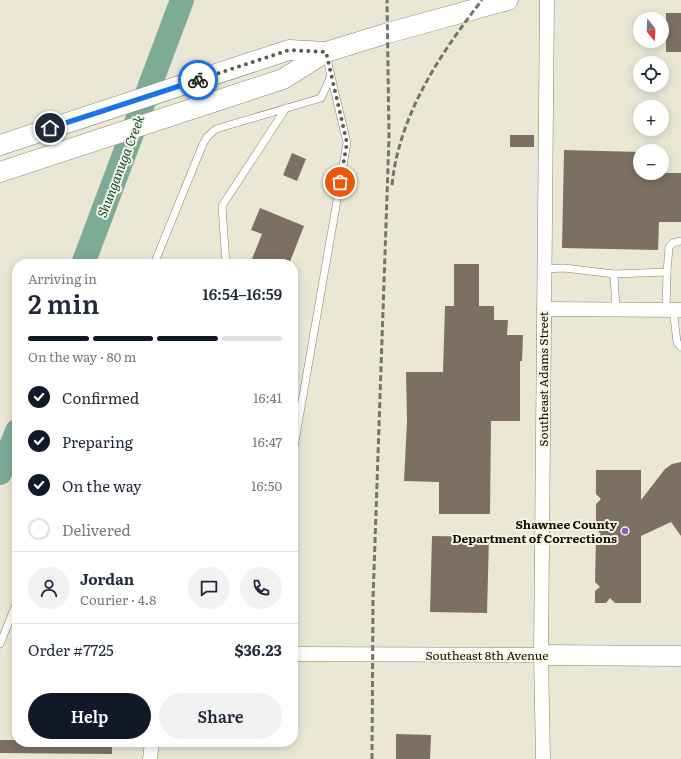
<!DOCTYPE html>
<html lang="en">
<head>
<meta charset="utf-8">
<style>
  body { margin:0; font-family:Literata,serif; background:#f2f2f3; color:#1f2937; height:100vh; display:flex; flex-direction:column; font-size:15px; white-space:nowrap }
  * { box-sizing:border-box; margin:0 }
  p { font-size:13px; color:#747a83 }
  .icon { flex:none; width:22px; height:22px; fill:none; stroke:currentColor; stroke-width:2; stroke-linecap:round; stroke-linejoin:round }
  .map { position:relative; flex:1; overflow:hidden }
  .drawer { position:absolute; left:12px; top:259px; width:286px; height:488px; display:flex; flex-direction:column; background:#fff; border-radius:16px; box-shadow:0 2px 10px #0003 }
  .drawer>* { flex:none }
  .needle { width:26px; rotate:162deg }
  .tools { position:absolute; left:633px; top:12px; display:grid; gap:8px }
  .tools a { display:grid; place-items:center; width:36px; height:36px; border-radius:50%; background:#fff; box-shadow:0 2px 10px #0003; font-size:20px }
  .pin { position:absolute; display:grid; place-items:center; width:34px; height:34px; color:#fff; margin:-17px; border:2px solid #fff; border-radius:50%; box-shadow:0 1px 4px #0007 }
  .courier { position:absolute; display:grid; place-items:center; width:40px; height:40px; margin:-20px; border:3px solid #1a73e8; border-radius:50%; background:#fff; color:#222; box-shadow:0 1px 5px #0007 }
  .overview em { font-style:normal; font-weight:600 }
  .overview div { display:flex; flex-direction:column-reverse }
  .overview { display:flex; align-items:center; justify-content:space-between; height:68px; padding:0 16px }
  h1 { font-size:26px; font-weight:600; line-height:30px }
  .bar { display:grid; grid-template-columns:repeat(4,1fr); gap:6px 4px; align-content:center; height:48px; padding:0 16px }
  .bar i { height:5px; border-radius:3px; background:#e0e1e3 }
  .bar .active { background:#111827 }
  .bar p { grid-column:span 4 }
  .line { display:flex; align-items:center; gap:10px; padding:0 16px; border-top:1px solid #e0e1e3 }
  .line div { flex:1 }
  .round { display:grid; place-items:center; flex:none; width:42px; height:42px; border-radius:21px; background:#f2f2f3 }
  ol { padding:0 16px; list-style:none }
  li { display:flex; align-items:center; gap:12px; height:44px }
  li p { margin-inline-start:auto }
  li .icon { padding:4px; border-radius:50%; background:#111827; color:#fff; stroke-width:4 }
  li:last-child { color:#747a83 }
  li i { width:22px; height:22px; border:2px solid #e0e1e3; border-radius:50% }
  .primary-button { display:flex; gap:8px; margin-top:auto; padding:8px 16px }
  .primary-button a { flex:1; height:46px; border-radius:24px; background:#111827; color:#fff; font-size:16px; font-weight:600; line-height:46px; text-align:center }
  .primary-button a+a { background:#f2f2f3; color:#1f2937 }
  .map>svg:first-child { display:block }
</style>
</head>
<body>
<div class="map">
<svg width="681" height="759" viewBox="0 0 681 759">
  <rect width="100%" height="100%" fill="#eae8d5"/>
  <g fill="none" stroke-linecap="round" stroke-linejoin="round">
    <g stroke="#7dab98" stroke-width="24">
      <polyline points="83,264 182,0"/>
      <polyline points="0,473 17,431"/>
    </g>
  </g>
  <g fill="#7c7063">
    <rect x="666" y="13" width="15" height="39"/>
    <rect x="510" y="135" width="24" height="12"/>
    <polygon points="564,150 640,152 640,173 681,173 681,222 659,222 658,250 562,248"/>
    <polygon points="292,153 306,159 297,181 283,175"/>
    <polygon points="260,208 304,226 289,264 250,264 262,234 251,230"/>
    <polygon points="454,264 479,264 479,306 494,306 494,320 508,320 507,335 523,335 522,361 520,361 520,421 491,421 490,514 439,514 439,482 404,481 407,421 406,372 443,372 445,306 454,306"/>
    <polygon points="681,462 681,536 671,522 641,536 641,603 615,603 610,598 606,603 595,603 595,591 600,587 595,582 596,538 601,534 596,529 596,504 601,499 596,494 596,470 641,470 641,500 665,469 672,464"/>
    <polygon points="432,536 489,537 487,613 430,612"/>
    <polygon points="396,734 431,735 430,759 396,759"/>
    <polygon points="0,740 17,740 17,742 112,742 112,754 0,753"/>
  </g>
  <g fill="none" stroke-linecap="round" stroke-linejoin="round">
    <g stroke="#858373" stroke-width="8">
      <g id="lane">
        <polyline points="154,264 203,144 207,137 216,129 321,98 331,76 326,54"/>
        <polyline points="226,264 222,206 286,108"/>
        <polyline points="544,269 564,268 614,274 667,272 669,247 673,243 681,241"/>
        <polyline points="614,274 616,309"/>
        <polyline points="666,309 667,272"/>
        <polyline points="673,309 677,342 681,347"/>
        <polyline points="293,453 347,143 331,76"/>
        <polyline points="0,644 17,602"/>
      </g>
    </g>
    <g stroke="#858373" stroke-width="15">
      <g id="street">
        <polyline points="544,309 681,310"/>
        <polyline points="293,654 541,655"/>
        <polyline points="150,759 152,742"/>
        <polyline points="543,759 541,655 547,0"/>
      </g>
    </g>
    <g stroke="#858373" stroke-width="21">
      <g id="secondary">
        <polyline points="0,145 289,50 326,52"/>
        <polyline points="0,172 283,79 326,52 388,33 508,0"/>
        <polyline points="541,655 681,656"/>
      </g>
    </g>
    <use href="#lane" stroke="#fff" stroke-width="7"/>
    <use href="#street" stroke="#fff" stroke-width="14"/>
    <use href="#secondary" stroke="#fff" stroke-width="20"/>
    <g stroke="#757467" stroke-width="3" stroke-dasharray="6 3" stroke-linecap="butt">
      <path d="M392,185c7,-70 48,-131 90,-185"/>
      <polyline points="372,759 373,599 389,138 387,0"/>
    </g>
  </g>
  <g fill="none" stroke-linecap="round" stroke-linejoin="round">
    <polyline stroke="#5c5b50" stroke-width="4" stroke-dasharray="0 7.2" points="198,80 289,50 326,52 347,143 340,182"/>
    <polyline stroke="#1a73e8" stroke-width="5" points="50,128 198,80"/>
  </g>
  <circle fill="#8a5ad3" stroke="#f7f5e3" stroke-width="1.5" cx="625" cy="531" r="4"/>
  <g text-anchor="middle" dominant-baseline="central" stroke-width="4" stroke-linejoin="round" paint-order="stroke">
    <g font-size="12" fill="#100f09" stroke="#f7f5e3">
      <text transform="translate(543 379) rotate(-90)">Southeast Adams Street</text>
      <text x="487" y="655">Southeast 8th Avenue</text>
    </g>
    <g font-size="12" font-weight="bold" fill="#100f09" stroke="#f7f5e3" text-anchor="end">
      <text x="617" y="524">Shawnee County<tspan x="617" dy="14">Department of Corrections</tspan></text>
    </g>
    <g font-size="13" font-style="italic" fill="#14503d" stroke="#f7f5e3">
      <text transform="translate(120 166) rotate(-69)">Shunganuga Creek</text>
    </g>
  </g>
</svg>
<div class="tools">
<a><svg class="needle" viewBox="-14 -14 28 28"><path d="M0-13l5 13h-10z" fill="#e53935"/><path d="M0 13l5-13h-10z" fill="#747a83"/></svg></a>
<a><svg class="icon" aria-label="locate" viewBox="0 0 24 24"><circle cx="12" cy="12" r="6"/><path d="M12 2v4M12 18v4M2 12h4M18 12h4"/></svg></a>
<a>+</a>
<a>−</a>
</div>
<div class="pin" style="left:340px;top:182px;background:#ea580c"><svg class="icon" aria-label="bag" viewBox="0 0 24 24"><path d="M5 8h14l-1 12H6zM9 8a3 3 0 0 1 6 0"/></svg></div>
<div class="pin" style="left:50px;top:128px;background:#1f2937"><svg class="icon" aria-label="home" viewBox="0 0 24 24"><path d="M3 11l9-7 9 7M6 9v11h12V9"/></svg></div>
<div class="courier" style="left:198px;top:80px"><svg class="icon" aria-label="bike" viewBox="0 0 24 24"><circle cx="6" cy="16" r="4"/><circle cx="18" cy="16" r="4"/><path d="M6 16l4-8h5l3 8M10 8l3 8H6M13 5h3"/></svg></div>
<section class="drawer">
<div class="overview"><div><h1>2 min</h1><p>Arriving in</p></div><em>16:54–16:59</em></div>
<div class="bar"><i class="active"></i><i class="active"></i><i class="active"></i><i></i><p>On the way · 80 m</p></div>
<ol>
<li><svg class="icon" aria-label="check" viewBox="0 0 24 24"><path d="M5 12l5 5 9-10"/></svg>Confirmed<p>16:41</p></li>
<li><svg class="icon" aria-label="check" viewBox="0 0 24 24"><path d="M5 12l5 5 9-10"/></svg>Preparing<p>16:47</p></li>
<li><svg class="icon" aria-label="check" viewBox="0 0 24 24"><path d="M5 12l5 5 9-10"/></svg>On the way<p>16:50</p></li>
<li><i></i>Delivered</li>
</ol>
<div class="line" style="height:72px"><a class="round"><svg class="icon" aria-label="person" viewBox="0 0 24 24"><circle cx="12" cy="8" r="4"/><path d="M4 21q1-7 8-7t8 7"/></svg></a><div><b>Jordan</b><p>Courier · 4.8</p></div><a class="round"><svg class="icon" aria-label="chat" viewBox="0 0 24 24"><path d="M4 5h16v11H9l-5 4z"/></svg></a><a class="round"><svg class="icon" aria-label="phone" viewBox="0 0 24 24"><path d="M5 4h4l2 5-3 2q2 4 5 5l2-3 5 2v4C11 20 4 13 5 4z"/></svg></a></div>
<div class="line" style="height:52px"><div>Order #7725</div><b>$36.23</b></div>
<div class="primary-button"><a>Help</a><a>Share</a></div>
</section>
</div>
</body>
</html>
